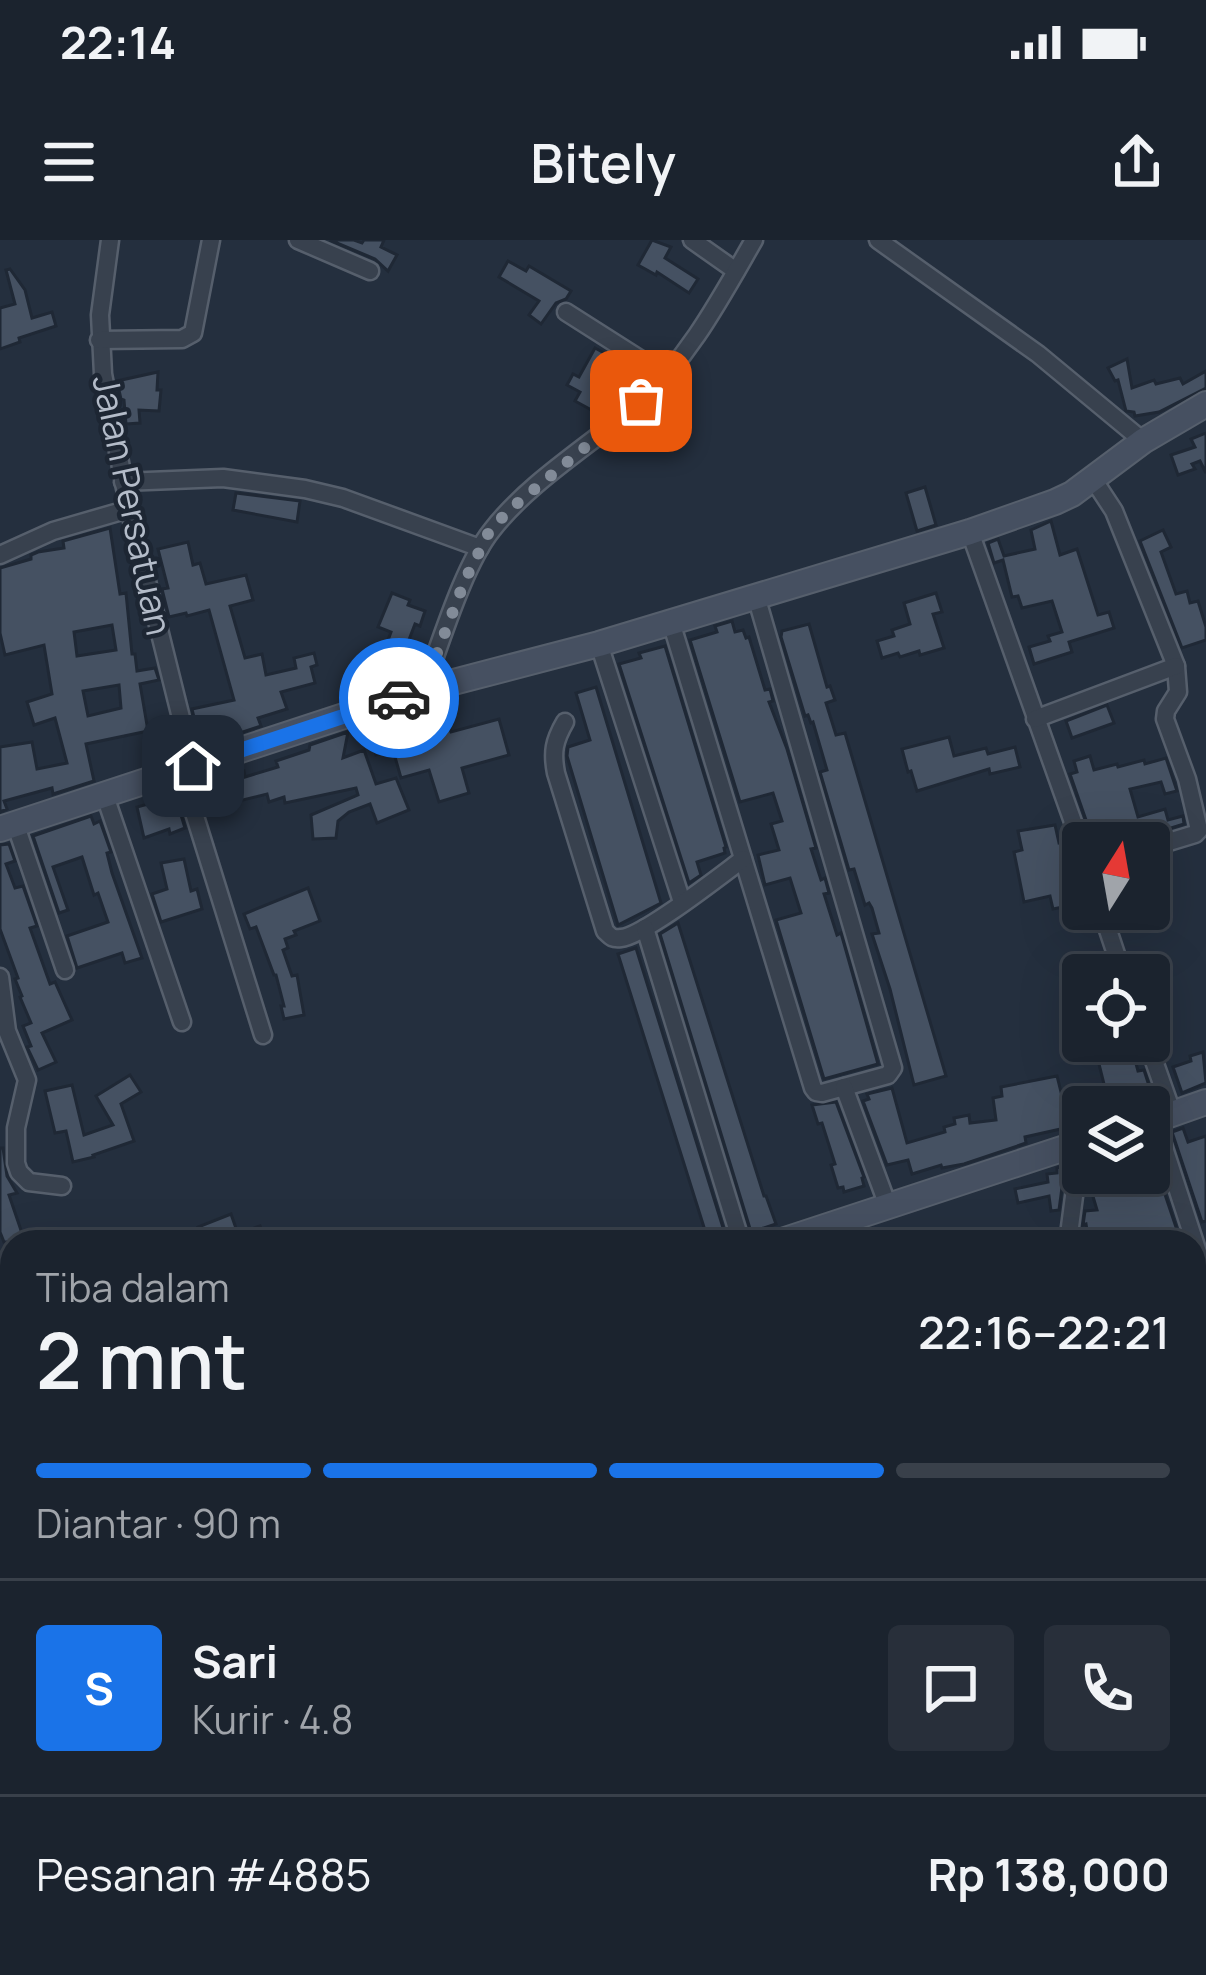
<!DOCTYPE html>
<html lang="id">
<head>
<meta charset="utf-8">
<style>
  body { margin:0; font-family:Manrope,sans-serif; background:#282f3a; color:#f1f3f6; height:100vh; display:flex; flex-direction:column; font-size:45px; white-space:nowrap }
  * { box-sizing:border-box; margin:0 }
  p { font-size:39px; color:#a0a4aa }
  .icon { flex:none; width:66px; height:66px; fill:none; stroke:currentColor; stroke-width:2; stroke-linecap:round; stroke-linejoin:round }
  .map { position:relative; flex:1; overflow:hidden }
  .drawer { position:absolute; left:0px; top:990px; width:1206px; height:747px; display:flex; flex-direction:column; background:#1b232e; border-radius:36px 36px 0 0; box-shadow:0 12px 48px #0002,0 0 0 3px #39404a }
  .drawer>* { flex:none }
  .needle { width:78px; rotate:11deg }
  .buttons { position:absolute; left:1062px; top:582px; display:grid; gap:24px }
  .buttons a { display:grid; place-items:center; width:108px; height:108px; border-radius:12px; background:#1b232e; box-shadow:0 12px 48px #0002,0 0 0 3px #39404a; font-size:60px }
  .pin { position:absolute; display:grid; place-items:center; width:102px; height:102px; color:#fff; margin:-51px; border-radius:24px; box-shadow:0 6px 18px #0006 }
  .courier { position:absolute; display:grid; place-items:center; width:120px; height:120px; margin:-60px; border:9px solid #1a73e8; border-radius:50%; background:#fff; color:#222; box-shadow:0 3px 15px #0007 }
  .headline em { font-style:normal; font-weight:600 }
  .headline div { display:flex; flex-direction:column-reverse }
  .headline { display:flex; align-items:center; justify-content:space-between; height:204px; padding:0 36px }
  h1 { font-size:78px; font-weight:600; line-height:90px }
  .bar { display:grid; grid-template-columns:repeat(4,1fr); gap:18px 12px; align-content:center; height:144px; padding:0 36px }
  .bar i { height:15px; border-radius:9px; background:#39404a }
  .bar .on { background:#1a73e8 }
  .bar p { grid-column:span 4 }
  .line { display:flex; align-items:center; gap:30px; padding:0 36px; border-top:3px solid #39404a }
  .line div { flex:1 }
  .round { display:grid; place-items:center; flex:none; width:126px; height:126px; border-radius:12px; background:#282f3a }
  .status { display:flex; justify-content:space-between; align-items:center; height:84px; padding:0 60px; background:#1b232e; direction:ltr }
  .status svg { height:33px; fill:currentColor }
  header { display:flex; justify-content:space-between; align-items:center; height:156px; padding:0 36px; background:#1b232e; font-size:54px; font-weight:600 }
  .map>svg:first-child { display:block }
</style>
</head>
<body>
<div class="status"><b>22:14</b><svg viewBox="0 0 49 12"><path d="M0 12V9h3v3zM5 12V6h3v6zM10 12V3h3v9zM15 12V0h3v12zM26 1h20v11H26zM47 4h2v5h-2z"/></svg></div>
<header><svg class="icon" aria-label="menu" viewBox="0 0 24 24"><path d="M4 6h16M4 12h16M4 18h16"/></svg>Bitely<svg class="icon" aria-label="share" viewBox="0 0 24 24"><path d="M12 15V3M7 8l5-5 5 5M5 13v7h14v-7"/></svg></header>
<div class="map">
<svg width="1206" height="1735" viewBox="0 0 1206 1735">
  <rect width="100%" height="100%" fill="#242f3e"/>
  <g fill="#455162" stroke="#1f2835" stroke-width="3" fill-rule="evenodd">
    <polygon points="330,0 354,0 362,3 364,0 384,0 381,7 397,15 388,31 375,19"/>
    <polygon points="652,0 671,7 665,18 698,39 689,53 657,32 656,35 638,25"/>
    <polygon points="508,21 526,31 529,26 571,51 566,59 556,63 541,84 529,75 539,61 499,37"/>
    <polygon points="10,29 25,50 32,78 52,72 56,86 19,98 20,102 0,109 0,68 15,64 6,30"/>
    <polygon points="595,108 617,120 602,150 608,153 597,173 575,161 580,152 567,145 573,134 579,137"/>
    <polygon points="1127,119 1132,148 1154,140 1156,144 1180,138 1183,144 1206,131 1206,148 1159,172 1135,176 1134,172 1126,171 1118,140 1115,141 1108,128"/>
    <polygon points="158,132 157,150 161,150 159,171 139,170 140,183 126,184 124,160 121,159 117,141"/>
    <polygon points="1206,193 1206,233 1200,221 1192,224 1195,229 1178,235 1171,215 1195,207 1191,199"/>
    <polygon points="925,247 936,285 917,291 906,253"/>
    <polygon points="236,253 300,261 297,282 233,270"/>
    <polygon points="1051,281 1060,315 1077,309 1098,375 1109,372 1114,388 1069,402 1072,412 1034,424 1029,407 1050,401 1048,396 1062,392 1052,361 1022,368 1018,356 1012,357 1003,320 994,323 988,303 998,299 1004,316 1035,309 1031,290"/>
    <path d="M110,288l10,66 6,-1 6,61h3l2,17 18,-3 4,12 -19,4 8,47 -62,13 8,37 -41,13 -1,-6 -48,13 3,8 -7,3v-65l32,-5 5,27 30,-6 -12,-45 -21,7 -7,-23 25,-8 -8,-49 -39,10 -5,-22v-65l31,-9v-4l7,-3 26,-4 -1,-7zM112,385l4,25 -39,6 -3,-24zM119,445l2,23 -33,8 -5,-25z"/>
    <polygon points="1163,290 1171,307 1161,312 1176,354 1187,351 1190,363 1198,361 1206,387 1206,400 1182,408 1140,301"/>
    <polygon points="188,302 193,325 200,323 206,344 246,335 253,360 230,366 245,418 262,414 266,435 296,428 294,418 314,413 317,425 311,427 315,443 281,452 287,469 258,478 261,486 201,506 192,469 234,460 209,370 187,376 186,373 169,377 162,349 168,348 158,309"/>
    <polygon points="392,353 410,360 408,365 425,371 420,386 415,384 399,426 381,419 391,392 378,387"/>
    <polygon points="936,353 942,372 933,374 944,408 920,415 919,411 900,417 898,413 882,418 877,401 894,396 892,390 910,384 904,363"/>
    <polygon points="732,381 735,392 743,390 746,398 749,397 765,450 770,449 773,461 769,462 787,509 816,608 811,609 821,640 825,638 829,653 824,654 837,695 841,693 878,824 824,839 776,680 801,673 790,638 765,645 758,615 779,610 771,584 782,581 773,553 740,562 690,400 717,392 715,386"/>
    <polygon points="809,384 827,447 830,446 835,460 826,463 836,495 845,493 946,836 914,845 890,749 872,694 879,693 872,668 869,663 865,665 854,629 849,630 820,532 827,530 813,482 811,483 808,475 805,476 781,397 782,391"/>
    <polygon points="665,406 726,607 724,608 725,613 697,622 701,635 689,643 619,424 641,418 639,413"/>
    <polygon points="596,447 661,663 618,685 567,516 568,507 590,500 576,453"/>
    <polygon points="442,463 451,492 499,479 509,515 462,528 469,553 439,562 429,530 401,538 393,510 376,515 367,486 384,480 388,494 415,486 411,472"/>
    <polygon points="1107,465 1114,483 1072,498 1066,481"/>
    <polygon points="348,492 343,518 364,510 376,544 396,538 409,570 377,583 370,564 349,572 338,581 336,598 313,599 311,575 358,555 356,548 285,563 284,557 269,562 267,554 206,569 198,541 223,533 223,536 244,531 245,537 278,527 276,521 309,510 310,505"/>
    <polygon points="949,497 954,516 986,508 988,514 1015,507 1020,527 990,534 989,529 917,551 911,531 908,532 902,509"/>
    <polygon points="1090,516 1094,530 1117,524 1118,527 1144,520 1145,524 1166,518 1177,551 1165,554 1161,542 1130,549 1138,577 1165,569 1168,580 1183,576 1184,584 1145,596 1138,603 1094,603 1070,534 1077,532 1074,521"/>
    <polygon points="173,549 185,588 170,594 169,589 144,598 137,567 159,561 157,555"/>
    <polygon points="91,576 94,584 100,581 111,612 107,613 112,633 142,718 125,723 122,713 77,728 67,696 108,682 98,653 94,655 82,617 53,627 68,670 59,673 33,596"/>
    <polygon points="1055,585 1059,603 1063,602 1072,645 1083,643 1083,663 1053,669 1050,656 1024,662 1014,612 1022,610 1018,591"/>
    <polygon points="9,604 15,621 6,624 15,648 23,646 37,686 30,688 50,744 55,742 72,780 42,793 56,822 38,830 27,807 31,806 23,786 31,783 20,757 22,756 15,739 18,738 0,689 0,605"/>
    <polygon points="184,619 191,651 197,649 202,669 161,682 152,654 167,649 161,623"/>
    <polygon points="308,648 320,681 294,691 296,695 285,699 288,708 283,710 292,736 297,735 304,775 284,779 281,766 284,766 276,735 274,735 256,687 250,689 244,674"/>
    <polygon points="678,683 764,956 766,956 776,984 751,992 660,694"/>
    <polygon points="636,708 725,994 708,1000 618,714"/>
    <polygon points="1078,801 1123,801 1126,811 1132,809 1138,831 1144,830 1151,852 1110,862 1112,867 1083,867 1083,884 1025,897 1026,903 964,924 942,928 941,925 912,934 908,920 887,925 863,861 869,859 867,854 892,848 907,903 945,892 944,887 955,884 954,878 969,875 970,883 996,880 993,858 1002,856 1001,847 1057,836 1062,856 1105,848 1097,816 1083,819"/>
    <polygon points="1203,812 1206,843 1182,853 1173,827 1191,821 1190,816"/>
    <polygon points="130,835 141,852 121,864 134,901 93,915 94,917 73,922 66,891 55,893 45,851 72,845 84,895 113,885 96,856"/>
    <polygon points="836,862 864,937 862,938 864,946 844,952 843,947 838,948 831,925 835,924 822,883 818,884 812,865"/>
    <polygon points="1183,888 1188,902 1206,896 1206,981 1202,982 1172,892"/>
    <polygon points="1149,907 1181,1002 1089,1002 1086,984 1083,985 1085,971 1097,970 1089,943 1090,933 1149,933"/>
    <polygon points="0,908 3,908 7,936 17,953 9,955 25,1002 4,1002 0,992"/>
    <polygon points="1065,925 1059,970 1051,971 1049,956 1018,963 1015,949 1048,942 1047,934 1057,933 1057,928"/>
    <polygon points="231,974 238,994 260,986 266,1002 204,1002 198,987"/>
    <polygon points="1206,1052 1206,1147 1194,1151 1194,1056"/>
    <polygon points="0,1134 12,1162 12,1223 0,1228"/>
    <polygon points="1206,1418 1206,1543 1194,1546 1194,1422"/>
  </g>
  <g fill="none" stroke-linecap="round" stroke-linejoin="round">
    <g stroke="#565f6c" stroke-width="21">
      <g id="street">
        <polyline points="110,0 100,75 103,134 129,269 193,526"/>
        <polyline points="298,0 370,31"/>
        <polyline points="692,0 736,31"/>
        <polyline points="878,0 1038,114 1143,201"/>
        <polyline points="566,72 665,135"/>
        <polyline points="99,100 182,99 193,93 211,0"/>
        <polyline points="1093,239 1114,271 1176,426 1178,452 1166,471 1165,479 1187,539 1199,590 1195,594 1149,608"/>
        <polyline points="123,242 223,238 305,249 343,258 480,308"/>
        <polyline points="970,292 1083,610"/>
        <polyline points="0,315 53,291 129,269"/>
        <polyline points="671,382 813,848 816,852 822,853 888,835 893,828 756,356"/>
        <polyline points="599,404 682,662"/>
        <path d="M423,450c17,-45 40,-124 69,-160 38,-49 99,-85 146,-126 51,-46 82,-105 116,-164"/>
        <polyline points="1035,479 1176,426"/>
        <path d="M565,482c-11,19 -13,30 -9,51l49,158c6,6 7,8 16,7 23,-2 99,-62 122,-79"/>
        <polyline points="181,531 263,795"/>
        <polyline points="105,556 182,782"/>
        <polyline points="15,583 65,730"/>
        <polyline points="1101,669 1123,735"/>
        <polyline points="645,688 741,1002"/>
        <polyline points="0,737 7,791 27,840 16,888 16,923 19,932 29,942 62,946"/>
        <polyline points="1147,801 1172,872"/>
        <polyline points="844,847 888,966"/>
        <polyline points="1155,880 1206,1037"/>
        <polyline points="1068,1002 1081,903"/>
        <polyline points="0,1411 12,1449"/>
        <polyline points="1194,1643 1206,1639"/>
        <polyline points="1194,1695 1206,1691"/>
        <polyline points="377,1725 382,1735"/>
        <polyline points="448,1725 454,1735"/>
      </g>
    </g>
    <g stroke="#565f6c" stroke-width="28">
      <g id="secondary">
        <polyline points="0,589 423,450 599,404 970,292 1055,262 1072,254 1143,201 1206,164"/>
        <polyline points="1149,882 1206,862"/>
        <polyline points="779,1002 1083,902"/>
        <polyline points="0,1259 12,1255"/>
      </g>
    </g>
    <use href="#street" stroke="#38414e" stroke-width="16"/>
    <use href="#secondary" stroke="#465061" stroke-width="24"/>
  </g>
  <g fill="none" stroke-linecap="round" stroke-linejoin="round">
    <polyline stroke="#828b98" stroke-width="12" stroke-dasharray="0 21.6" points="399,458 423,450 465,340 489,292 508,271 641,161"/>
    <polyline stroke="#1a73e8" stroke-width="15" points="193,526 399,458"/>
  </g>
  <g text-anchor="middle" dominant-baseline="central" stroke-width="9" stroke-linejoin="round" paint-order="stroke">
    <g font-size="36" fill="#b4bcc9" stroke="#1d2633">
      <text transform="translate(133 265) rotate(78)">Jalan Persatuan</text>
    </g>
  </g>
</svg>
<div class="buttons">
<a><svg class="needle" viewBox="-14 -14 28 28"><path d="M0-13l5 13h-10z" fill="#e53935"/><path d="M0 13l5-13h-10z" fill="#a0a4aa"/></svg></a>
<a><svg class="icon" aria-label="locate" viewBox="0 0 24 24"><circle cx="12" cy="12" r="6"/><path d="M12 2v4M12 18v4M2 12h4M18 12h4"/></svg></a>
<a><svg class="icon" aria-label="layers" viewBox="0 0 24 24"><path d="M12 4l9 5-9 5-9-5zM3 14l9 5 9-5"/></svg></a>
</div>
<div class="pin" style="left:641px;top:161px;background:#ea580c"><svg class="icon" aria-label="bag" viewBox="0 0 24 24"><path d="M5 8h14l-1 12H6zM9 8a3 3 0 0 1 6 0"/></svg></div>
<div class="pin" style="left:193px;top:526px;background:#1f2937"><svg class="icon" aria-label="home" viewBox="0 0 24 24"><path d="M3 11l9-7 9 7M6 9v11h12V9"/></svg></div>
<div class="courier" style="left:399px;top:458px"><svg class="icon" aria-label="car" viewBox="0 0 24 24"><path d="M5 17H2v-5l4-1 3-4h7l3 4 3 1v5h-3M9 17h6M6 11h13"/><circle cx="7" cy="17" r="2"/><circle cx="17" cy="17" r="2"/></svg></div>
<section class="drawer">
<div class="headline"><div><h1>2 mnt</h1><p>Tiba dalam</p></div><em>22:16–22:21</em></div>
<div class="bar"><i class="on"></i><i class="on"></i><i class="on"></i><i></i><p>Diantar · 90 m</p></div>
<div class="line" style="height:216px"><b class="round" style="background:#1a73e8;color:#fff">S</b><div><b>Sari</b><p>Kurir · 4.8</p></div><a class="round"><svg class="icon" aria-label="chat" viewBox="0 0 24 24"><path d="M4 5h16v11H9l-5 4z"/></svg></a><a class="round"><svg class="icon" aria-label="phone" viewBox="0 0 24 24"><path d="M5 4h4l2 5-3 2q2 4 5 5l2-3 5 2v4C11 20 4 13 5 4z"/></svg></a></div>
<div class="line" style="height:156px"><div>Pesanan #4885</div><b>Rp 138,000</b></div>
</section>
</div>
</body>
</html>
